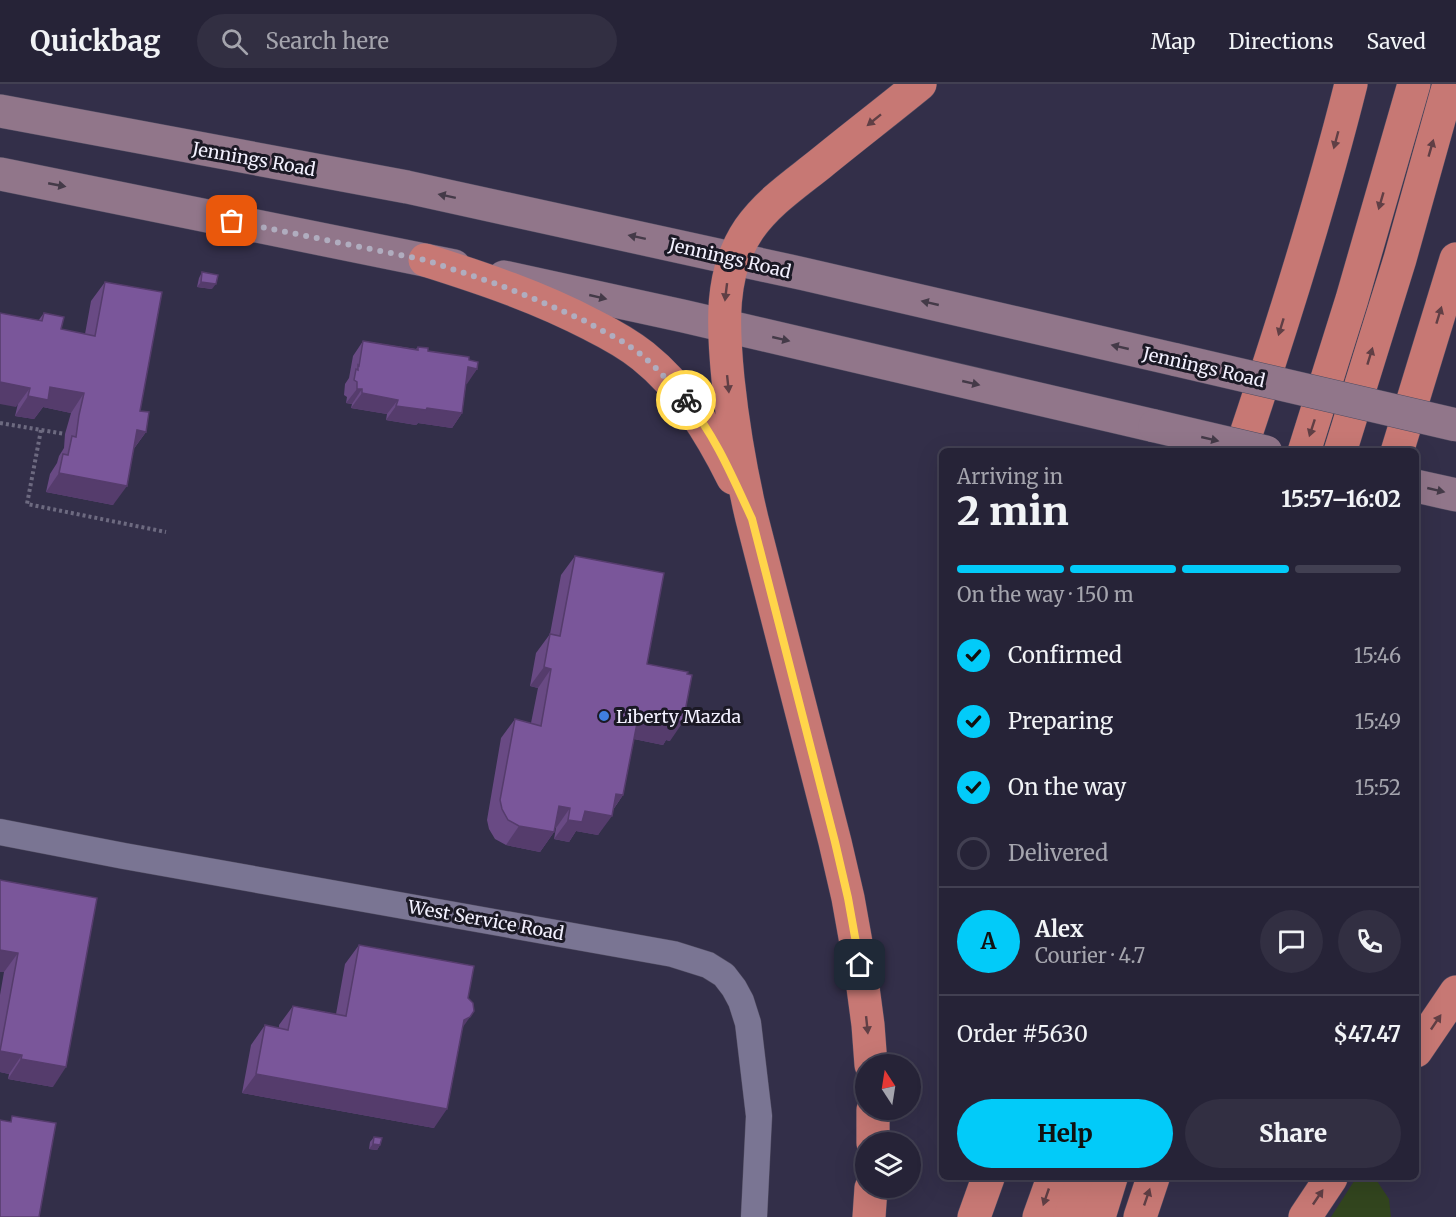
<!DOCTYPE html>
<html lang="en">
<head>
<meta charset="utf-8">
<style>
  body { margin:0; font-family:Merriweather,serif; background:#322f42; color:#f1f3f6; height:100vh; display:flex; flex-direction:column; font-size:22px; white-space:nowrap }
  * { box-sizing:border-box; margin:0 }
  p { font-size:20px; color:#a4a4ad }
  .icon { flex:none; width:33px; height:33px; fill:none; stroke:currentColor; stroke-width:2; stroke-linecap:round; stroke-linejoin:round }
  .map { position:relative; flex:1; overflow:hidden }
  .sheet { position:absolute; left:939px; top:364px; width:480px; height:732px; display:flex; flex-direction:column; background:#262337; border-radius:9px; box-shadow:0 6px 24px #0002,0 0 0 2px #424052 }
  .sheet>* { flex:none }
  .needle { width:39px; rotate:348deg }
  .buttons { position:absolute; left:855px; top:970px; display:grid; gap:12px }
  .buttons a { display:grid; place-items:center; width:66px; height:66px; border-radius:50%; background:#262337; box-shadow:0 6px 24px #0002,0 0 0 2px #424052; font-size:30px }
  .pin { position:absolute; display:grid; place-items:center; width:51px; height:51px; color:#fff; margin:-26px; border-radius:12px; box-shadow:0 3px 9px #0006 }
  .courier { position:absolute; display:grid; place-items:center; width:60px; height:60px; margin:-30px; border:4px solid #ffd54a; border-radius:50%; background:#fff; color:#222; box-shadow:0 2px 8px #0007 }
  .overview em { font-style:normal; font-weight:800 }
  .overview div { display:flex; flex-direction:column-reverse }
  .overview { display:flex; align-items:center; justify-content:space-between; height:102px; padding:0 18px }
  h1 { font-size:39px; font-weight:800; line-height:45px }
  .bar { display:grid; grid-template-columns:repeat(4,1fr); gap:9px 6px; align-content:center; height:72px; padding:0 18px }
  .bar i { height:8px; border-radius:4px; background:#424052 }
  .bar .selected { background:#02cbf9 }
  .bar p { grid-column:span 4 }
  .line { display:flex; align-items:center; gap:15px; padding:0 18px; border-top:2px solid #424052 }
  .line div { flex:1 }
  .round { display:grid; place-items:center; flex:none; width:63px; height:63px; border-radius:32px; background:#322f42 }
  ol { padding:0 18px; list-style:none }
  li { display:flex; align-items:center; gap:18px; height:66px }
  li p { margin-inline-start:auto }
  li .icon { padding:6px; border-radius:50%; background:#02cbf9; color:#111; stroke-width:4 }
  li:last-child { color:#a4a4ad }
  li i { width:33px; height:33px; border:3px solid #424052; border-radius:50% }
  .primary-button { display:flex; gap:12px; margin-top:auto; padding:12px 18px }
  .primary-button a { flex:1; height:69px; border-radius:36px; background:#02cbf9; color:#111; font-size:24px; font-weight:800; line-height:69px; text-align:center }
  .primary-button a+a { background:#322f42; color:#f1f3f6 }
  header { display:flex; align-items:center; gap:36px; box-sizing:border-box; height:84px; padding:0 30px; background:#262337; border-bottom:2px solid #424052 }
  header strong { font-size:28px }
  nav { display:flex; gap:33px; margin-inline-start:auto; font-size:21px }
  .search { width:420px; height:54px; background:#322f42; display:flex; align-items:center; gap:15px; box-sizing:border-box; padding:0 21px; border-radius:33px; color:#a4a4ad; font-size:22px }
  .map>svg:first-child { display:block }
</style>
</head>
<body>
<header>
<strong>Quickbag</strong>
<div class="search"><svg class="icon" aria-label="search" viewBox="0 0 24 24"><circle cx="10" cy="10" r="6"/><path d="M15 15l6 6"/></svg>Search here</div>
<nav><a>Map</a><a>Directions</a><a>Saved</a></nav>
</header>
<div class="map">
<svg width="1456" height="1133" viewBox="0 0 1456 1133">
  <rect width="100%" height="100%" fill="#332f49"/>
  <polygon fill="#32451e" points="1356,1094 1375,1094 1389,1115 1391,1133 1331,1133"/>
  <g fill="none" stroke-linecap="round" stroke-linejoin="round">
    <g stroke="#4f4b60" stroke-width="27">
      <polyline id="street" points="0,748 124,772 673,870 708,881 724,891 734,904 741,917 748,939 759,1032 754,1133"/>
    </g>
    <g stroke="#4f4b60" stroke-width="34">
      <g id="secondary">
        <polyline points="0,27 407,103 804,190 1177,276"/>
        <polyline points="0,90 454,182"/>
        <polyline points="504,193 683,232 1155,342"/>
        <polyline points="1416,402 1456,411"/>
      </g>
    </g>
    <g stroke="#4f4b60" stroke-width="34">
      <g id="highway">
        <path d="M425,176c57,18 114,37 167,65 18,9 36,19 51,31 40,32 67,76 90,122"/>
        <path d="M1240,368c41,-122 80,-244 111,-368"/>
        <polyline points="1304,368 1352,215 1414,0"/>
        <polyline points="1340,368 1400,175 1449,0"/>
        <polyline points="1397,368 1456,175"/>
        <polyline points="1416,967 1456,908"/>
        <path d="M871,981l-3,-40 -8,-60 -12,-67 -13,-56 -83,-323c-11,-46 -19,-93 -24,-140 -5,-51 -9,-106 21,-150 19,-27 46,-45 71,-65 33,-27 67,-53 100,-80"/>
        <polyline points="873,1026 873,1059"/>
        <polyline points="869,1133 871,1104"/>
        <polyline points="974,1133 988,1094"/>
        <polyline points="1039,1133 1053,1094"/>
        <polyline points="1070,1133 1084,1094"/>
        <polyline points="1099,1133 1111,1094"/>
        <polyline points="1140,1133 1153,1094"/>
        <polyline points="1305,1133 1331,1094"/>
      </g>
    </g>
    <g stroke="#6d6a80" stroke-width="4" stroke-dasharray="3 3" stroke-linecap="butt">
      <polyline points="0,339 65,350"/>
      <polyline points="41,346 27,420 166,448"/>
    </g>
    <use href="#street" stroke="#7a7593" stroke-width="26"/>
    <use href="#secondary" stroke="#91768a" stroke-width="33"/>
    <use href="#highway" stroke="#c77874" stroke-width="33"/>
    <g stroke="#4f4b60" stroke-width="34" stroke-linecap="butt">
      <g id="secondary-bridge">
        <polyline points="1177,276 1456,341"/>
        <polyline points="1155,342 1266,368"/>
      </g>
    </g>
    <use href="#secondary-bridge" stroke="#91768a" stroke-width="33"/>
  </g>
  <g fill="#694a84">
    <polygon points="202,188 212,205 197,203 199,194"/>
    <polygon points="105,198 146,348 133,366 113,421 46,408 50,390 57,379 59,372 64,364 65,350 71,329 43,323 34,335 15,332 38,237 44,229 61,245 85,250 91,217"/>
    <polygon points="363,257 416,265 418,263 428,267 469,276 477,285 466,299 462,329 452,344 418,339 416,341 386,336 387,330 351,324 352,320 346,319 347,313 344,311 345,300 349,294 353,272"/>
    <polygon points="575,472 647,580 670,657 666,656 663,661 634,655 623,711 613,726 598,751 576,747 569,758 554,755 556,744 555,743 554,748 540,768 506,761 495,755 489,745 487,736 501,654 515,635 531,639 538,604 530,602 536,569 550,550 561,491"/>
    <polygon points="0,796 53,1003 8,995 9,990 0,988 0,911 4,888"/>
    <polygon points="359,861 462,945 434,1044 242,1009 251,961 265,941 279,944 279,941 293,922 336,930 345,880"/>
    <polygon points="374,1053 380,1061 377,1066 369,1065 370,1058"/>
  </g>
  <g fill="#553c6c">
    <polygon points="201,198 216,200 212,205 197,203"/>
    <polygon points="468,283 477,285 467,300 458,298"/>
    <polygon points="0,298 30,304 16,323 0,320"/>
    <polygon points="50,303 84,309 71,329 43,323 34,335 15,332 28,312"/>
    <polygon points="357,305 362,305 352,320 346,319"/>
    <polygon points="362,309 398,316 387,330 351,324"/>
    <polygon points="396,322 427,324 462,329 452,344 418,339 416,341 386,336"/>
    <polygon points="137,346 146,348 132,367"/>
    <polygon points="59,389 127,402 113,421 46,408"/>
    <polygon points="544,583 551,585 538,604 530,602"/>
    <polygon points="638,634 678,637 683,638 670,657 666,656 663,661 624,653"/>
    <polygon points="616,710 623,711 610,730"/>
    <polygon points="559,722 570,724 556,744 545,742"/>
    <polygon points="585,727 612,732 598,751 576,747 569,758 554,755 568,736"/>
    <polygon points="519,742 554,748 540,768 506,761"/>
    <polygon points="0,866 18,869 4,888 0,888"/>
    <polygon points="470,933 456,953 464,936"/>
    <polygon points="0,967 22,971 9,990 0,988"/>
    <polygon points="21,975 66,983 53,1003 8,995"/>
    <polygon points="256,990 447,1025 434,1044 242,1009"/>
    <polygon points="373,1060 380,1061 377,1066 369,1065"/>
  </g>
  <g fill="#7a569a" stroke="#553c6c" stroke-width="1.5">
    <polygon points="202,188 218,191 216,200 201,198"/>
    <polygon points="105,198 162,208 140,327 149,328 146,348 137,346 127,402 59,389 63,370 68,371 72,352 76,353 79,331 84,309 50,303 48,316 28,312 30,304 0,298 0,229 42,237 44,229 64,233 61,245 95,252"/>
    <polygon points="363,257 418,266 418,263 428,264 428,267 469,273 469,276 478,278 477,285 468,283 462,329 427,324 426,326 396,322 398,316 362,309 362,305 357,305 357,298 354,296 356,285 358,286 358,281 359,282"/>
    <polygon points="575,472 664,489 647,580 688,588 687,590 692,591 683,638 678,637 677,641 638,634 623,711 616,710 612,732 585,727 582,738 568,736 570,724 559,722 554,748 519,742 508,736 502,725 500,716 515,635 541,642 551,585 544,583 550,550 560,552"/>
    <polygon points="0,796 97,814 66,983 21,975 22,971 0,967 18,869 0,866"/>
    <polygon points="359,861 474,882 468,914 473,919 474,927 470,933 464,936 447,1025 256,990 265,941 288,946 293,922 346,932"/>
    <polygon points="12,1032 56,1039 39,1133 0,1133 0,1036 11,1038"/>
    <polygon points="374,1053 382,1054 380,1061 373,1060"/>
  </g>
  <defs><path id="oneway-solid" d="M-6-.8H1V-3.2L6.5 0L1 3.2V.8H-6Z" transform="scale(1.5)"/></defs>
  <g fill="#603f45">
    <use href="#oneway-solid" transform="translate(874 36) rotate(141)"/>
    <use href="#oneway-solid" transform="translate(1336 56) rotate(105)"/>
    <use href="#oneway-solid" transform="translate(1431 64) rotate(-74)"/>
    <use href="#oneway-solid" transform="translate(1381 117) rotate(106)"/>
    <use href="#oneway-solid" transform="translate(726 208) rotate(97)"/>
    <use href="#oneway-solid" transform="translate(1439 231) rotate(-73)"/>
    <use href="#oneway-solid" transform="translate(1281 243) rotate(107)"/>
    <use href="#oneway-solid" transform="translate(1370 272) rotate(-73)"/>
    <use href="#oneway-solid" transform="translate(728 300) rotate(84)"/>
    <use href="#oneway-solid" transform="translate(1312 344) rotate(108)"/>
    <use href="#oneway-solid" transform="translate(1436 938) rotate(-56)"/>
    <use href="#oneway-solid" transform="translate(867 941) rotate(84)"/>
    <use href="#oneway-solid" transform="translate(1046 1113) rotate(109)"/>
    <use href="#oneway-solid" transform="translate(1147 1113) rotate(-71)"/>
    <use href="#oneway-solid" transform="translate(1318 1113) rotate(-56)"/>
  </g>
  <g fill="#443a48">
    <use href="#oneway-solid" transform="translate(57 101) rotate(11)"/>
    <use href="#oneway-solid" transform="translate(447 112) rotate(-168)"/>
    <use href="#oneway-solid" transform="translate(637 153) rotate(-168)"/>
    <use href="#oneway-solid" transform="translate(598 213) rotate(13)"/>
    <use href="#oneway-solid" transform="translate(930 219) rotate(-167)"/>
    <use href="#oneway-solid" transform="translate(781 255) rotate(13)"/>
    <use href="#oneway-solid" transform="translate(1120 263) rotate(-167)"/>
    <use href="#oneway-solid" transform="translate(971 299) rotate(13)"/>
    <use href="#oneway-solid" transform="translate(1210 355) rotate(13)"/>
    <use href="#oneway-solid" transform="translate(1436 406) rotate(13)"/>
  </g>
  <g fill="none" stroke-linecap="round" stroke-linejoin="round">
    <polyline stroke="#b0adbf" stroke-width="6" stroke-dasharray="0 10.8" points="232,137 425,176 494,199 530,213 583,236 625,259 643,272 659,287 686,316"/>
    <path stroke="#ffd54a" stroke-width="8" d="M686,316c29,35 47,78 66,119l83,323 13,56 12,67"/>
  </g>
  <circle fill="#3f7fe0" stroke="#1b1925" stroke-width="2" cx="604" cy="632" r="6"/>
  <g text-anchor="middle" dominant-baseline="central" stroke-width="6" stroke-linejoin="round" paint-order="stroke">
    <g font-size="18" fill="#f3f1ff" stroke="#1b1925">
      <text transform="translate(254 75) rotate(10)">Jennings Road</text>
      <text transform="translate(730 174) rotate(13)">Jennings Road</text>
      <text transform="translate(1204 283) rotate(13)">Jennings Road</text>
      <text transform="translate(486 836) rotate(10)">West Service Road</text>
    </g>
    <g font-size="18" fill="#f3f1ff" stroke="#1b1925" text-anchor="start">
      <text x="616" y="632">Liberty Mazda</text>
    </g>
  </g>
</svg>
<div class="buttons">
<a><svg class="needle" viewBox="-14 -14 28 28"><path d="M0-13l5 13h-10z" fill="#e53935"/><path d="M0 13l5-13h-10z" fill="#a4a4ad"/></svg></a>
<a><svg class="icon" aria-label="layers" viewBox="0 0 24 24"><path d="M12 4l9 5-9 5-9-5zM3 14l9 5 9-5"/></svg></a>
</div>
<div class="pin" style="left:232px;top:137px;background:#ea580c"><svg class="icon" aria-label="bag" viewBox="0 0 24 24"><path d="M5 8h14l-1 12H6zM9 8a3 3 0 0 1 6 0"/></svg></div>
<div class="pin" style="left:860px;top:881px;background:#1f2937"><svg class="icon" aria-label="home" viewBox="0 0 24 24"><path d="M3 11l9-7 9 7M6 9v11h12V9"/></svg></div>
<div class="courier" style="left:686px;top:316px"><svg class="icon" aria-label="bike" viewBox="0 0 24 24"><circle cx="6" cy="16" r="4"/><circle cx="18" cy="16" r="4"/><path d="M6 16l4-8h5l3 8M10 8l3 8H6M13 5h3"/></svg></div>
<section class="sheet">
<div class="overview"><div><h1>2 min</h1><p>Arriving in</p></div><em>15:57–16:02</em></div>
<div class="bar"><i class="selected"></i><i class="selected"></i><i class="selected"></i><i></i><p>On the way · 150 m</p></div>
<ol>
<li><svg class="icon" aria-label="check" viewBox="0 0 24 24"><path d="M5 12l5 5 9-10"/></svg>Confirmed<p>15:46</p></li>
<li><svg class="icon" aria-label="check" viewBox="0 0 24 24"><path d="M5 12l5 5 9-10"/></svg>Preparing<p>15:49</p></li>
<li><svg class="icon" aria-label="check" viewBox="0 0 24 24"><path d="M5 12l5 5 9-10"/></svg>On the way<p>15:52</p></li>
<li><i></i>Delivered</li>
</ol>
<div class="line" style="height:108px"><b class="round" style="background:#02cbf9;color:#111">A</b><div><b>Alex</b><p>Courier · 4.7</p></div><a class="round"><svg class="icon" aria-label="chat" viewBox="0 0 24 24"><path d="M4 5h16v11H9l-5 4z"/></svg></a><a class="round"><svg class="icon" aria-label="phone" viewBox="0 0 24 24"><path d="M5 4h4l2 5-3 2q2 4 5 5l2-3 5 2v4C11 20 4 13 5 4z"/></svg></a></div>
<div class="line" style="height:78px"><div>Order #5630</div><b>$47.47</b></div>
<div class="primary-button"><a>Help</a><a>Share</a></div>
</section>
</div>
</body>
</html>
